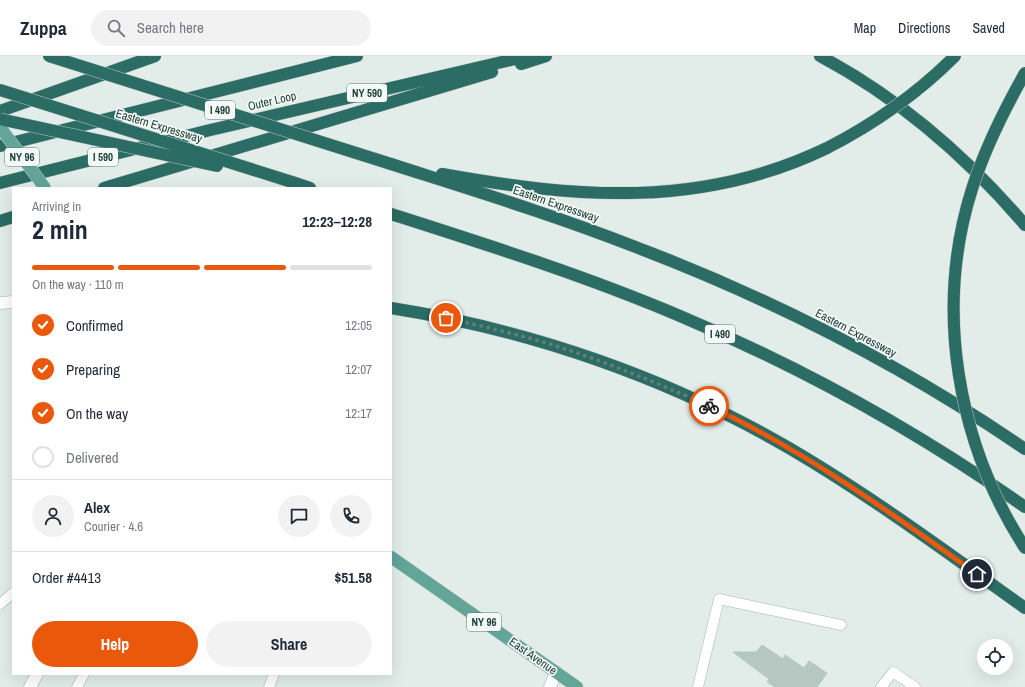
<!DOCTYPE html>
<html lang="en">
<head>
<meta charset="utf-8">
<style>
  body { margin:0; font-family:"Archivo Narrow",sans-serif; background:#f2f2f3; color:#1f2937; height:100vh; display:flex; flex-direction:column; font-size:15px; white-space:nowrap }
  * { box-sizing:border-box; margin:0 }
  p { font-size:13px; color:#747a83 }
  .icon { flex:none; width:22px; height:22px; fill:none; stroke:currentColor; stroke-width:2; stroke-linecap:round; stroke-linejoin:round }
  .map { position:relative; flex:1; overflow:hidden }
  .sheet { position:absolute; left:12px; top:131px; width:380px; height:488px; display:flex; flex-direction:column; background:#fff; border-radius:0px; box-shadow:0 4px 16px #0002 }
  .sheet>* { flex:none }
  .buttons { position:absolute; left:977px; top:583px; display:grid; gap:8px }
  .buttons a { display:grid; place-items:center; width:36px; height:36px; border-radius:50%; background:#fff; box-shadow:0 4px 16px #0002; font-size:20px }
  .pin { position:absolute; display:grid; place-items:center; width:34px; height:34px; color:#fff; margin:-17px; border:2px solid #fff; border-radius:50%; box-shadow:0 1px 4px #0007 }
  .courier { position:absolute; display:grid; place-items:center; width:40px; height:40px; margin:-20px; border:3px solid #ea580c; border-radius:50%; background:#fff; color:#222; box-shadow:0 1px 5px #0007 }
  .headline em { font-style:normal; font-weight:800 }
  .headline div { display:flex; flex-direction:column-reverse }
  .headline { display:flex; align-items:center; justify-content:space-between; height:68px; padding:0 20px }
  h1 { font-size:26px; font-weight:800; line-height:30px }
  .bar { display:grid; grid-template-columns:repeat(4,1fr); gap:6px 4px; align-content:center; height:48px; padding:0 20px }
  .bar i { height:5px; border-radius:3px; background:#e0e1e3 }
  .bar .on { background:#ea580c }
  .bar p { grid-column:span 4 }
  .line { display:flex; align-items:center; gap:10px; padding:0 20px; border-top:1px solid #e0e1e3 }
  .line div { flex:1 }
  .round { display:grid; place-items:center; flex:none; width:42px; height:42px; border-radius:21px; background:#f2f2f3 }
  ol { padding:0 20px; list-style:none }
  li { display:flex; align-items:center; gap:12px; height:44px }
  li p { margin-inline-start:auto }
  li .icon { padding:4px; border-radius:50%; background:#ea580c; color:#fff; stroke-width:4 }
  li:last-child { color:#747a83 }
  li i { width:22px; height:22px; border:2px solid #e0e1e3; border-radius:50% }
  .button { display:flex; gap:8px; margin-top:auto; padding:8px 20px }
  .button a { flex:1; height:46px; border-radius:24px; background:#ea580c; color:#fff; font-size:16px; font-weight:800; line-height:46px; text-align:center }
  .button a+a { background:#f2f2f3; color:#1f2937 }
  header { display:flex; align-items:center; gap:24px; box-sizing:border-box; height:56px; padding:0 20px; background:#fff; border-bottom:1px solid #e0e1e3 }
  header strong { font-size:19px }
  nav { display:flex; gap:22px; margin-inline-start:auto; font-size:14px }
  .search { width:280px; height:36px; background:#f2f2f3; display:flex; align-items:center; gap:10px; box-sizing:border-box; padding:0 14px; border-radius:22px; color:#747a83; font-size:15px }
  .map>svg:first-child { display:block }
</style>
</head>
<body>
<header>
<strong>Zuppa</strong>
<div class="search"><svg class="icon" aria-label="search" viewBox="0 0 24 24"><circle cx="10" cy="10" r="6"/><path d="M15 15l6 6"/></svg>Search here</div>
<nav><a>Map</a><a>Directions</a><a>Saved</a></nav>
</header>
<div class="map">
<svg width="1025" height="631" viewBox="0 0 1025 631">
  <rect width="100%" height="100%" fill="#e2ede9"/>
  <polygon fill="#b7c8c2" stroke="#b4c7c0" points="762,589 783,603 785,599 804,612 809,605 827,617 817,631 775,631 767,626 769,623 733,596 756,596"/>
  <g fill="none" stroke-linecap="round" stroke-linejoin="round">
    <g stroke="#a4b5b1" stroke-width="11">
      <g id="service">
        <polyline points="0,548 13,537"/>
        <polyline points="77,631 84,618"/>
        <polyline points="269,631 274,618"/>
        <polyline points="698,631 719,543 841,569"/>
        <polyline points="881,631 893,616 915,631"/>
      </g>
    </g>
    <g stroke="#a4b5b1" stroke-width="13">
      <g id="minor">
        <polyline points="30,631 37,618"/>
        <polyline points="550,631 556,616"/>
      </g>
    </g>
    <g stroke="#a4b5b1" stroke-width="13">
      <polyline id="tertiary" points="0,247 13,246"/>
    </g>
    <g stroke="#c1c9c8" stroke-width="13">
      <polyline id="primary" points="391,501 577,631"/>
    </g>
    <g stroke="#c1c9c8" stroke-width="13">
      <g id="motorway">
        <path d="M820,0c79,42 147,101 205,169"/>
        <polyline points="521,8 546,0"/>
        <polyline points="0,55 155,0"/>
        <polyline points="0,90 357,0"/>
        <path d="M391,108c81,26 163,51 242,82 137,52 271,120 392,203"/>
        <path d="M442,118c133,24 259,35 385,-26"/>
        <polyline points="292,126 310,132"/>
        <polyline points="0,127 206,75 528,0"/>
        <polyline points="104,132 492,16"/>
        <path d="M391,158c97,31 195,62 289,102 121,51 237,115 345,191"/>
        <polyline points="0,165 13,161"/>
        <path d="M391,252c139,22 276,69 398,140 82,48 159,105 236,160"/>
      </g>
    </g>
    <use href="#service" stroke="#fff" stroke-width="10"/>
    <use href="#minor" stroke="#fff" stroke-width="12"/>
    <use href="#tertiary" stroke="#fff" stroke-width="12"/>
    <use href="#primary" stroke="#64a599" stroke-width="12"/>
    <use href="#motorway" stroke="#2b6c64" stroke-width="12"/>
    <g stroke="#c1c9c8" stroke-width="13" stroke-linecap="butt">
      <polyline id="primary-bridge" points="0,71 45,132"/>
    </g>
    <g stroke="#c1c9c8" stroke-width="13" stroke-linecap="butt">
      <g id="motorway-bridge">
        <polyline points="49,0 391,108"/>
        <path d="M1025,17c-21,37 -40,75 -53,116 -38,120 -15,254 53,359"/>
        <polyline points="0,34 292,126"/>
        <polyline points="0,63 217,110"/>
        <path d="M827,92c47,-24 90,-54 128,-92"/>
      </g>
    </g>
    <use href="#primary-bridge" stroke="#64a599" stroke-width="12"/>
    <use href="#motorway-bridge" stroke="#2b6c64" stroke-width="12"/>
  </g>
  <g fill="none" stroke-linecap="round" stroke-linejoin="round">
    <path stroke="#657c77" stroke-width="4" stroke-dasharray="0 7.2" d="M446,262c35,8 70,16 104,26 54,17 107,39 159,62"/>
    <path stroke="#ea580c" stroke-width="5" d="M709,350c96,45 182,107 268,168"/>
  </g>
  <g text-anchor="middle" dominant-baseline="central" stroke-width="3.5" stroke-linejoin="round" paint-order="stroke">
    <g fill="#f2f9f6" stroke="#607772" stroke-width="1">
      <rect x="347" y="28" width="40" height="18" rx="3"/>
      <rect x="205" y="45" width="30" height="18" rx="3"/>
      <rect x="5" y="92" width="34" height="18" rx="3"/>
      <rect x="88" y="92" width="30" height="18" rx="3"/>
      <rect x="705" y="269" width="30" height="18" rx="3"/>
      <rect x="467" y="557" width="34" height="18" rx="3"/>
    </g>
    <g font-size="11" font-weight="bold" fill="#213f39">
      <text x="367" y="37">NY 590</text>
      <text x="220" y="54">I 490</text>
      <text x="22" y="101">NY 96</text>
      <text x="103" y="101">I 590</text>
      <text x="720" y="278">I 490</text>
      <text x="484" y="566">NY 96</text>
    </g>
    <g font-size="12" fill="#213f39" stroke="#f2f9f6">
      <text transform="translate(272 45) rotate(-13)">Outer Loop</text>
      <text transform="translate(159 70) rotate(17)">Eastern Expressway</text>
      <text transform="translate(556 148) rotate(19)">Eastern Expressway</text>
      <text transform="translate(856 277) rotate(28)">Eastern Expressway</text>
      <text transform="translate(533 600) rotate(35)">East Avenue</text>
    </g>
  </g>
</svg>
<div class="buttons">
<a><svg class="icon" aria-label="locate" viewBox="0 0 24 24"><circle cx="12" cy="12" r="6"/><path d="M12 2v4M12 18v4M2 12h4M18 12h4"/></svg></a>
</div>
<div class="pin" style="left:446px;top:262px;background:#ea580c"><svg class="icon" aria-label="bag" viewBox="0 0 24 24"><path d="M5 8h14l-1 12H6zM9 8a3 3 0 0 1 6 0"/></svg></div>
<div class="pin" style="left:977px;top:518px;background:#1f2937"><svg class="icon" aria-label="home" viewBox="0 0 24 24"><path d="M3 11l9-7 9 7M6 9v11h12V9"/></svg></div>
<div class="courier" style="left:709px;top:350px"><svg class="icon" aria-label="bike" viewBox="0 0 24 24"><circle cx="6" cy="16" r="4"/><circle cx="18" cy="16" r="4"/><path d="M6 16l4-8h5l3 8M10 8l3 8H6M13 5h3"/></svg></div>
<section class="sheet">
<div class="headline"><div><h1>2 min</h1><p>Arriving in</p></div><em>12:23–12:28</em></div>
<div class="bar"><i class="on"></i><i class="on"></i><i class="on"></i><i></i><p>On the way · 110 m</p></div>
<ol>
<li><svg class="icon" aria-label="check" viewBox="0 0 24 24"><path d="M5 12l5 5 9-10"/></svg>Confirmed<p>12:05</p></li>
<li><svg class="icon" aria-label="check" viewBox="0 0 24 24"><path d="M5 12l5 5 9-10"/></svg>Preparing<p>12:07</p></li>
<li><svg class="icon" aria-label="check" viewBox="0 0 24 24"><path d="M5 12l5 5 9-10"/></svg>On the way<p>12:17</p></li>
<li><i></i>Delivered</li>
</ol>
<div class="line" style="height:72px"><a class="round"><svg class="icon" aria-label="person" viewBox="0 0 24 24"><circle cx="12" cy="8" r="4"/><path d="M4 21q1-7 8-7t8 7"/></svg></a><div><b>Alex</b><p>Courier · 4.6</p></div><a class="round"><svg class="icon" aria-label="chat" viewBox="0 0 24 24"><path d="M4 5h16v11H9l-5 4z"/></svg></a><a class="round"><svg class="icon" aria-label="phone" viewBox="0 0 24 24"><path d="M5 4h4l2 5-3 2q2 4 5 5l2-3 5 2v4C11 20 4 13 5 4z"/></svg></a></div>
<div class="line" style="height:52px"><div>Order #4413</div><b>$51.58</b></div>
<div class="button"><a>Help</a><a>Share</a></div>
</section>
</div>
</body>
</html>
